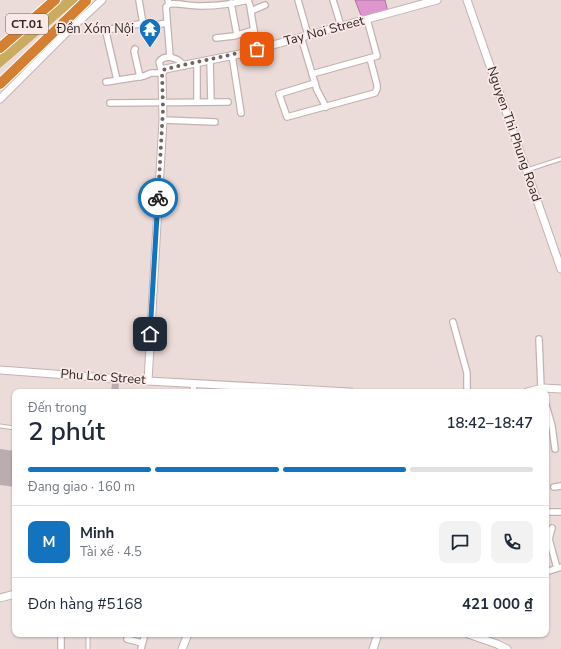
<!DOCTYPE html>
<html lang="vi">
<head>
<meta charset="utf-8">
<style>
  body { margin:0; font-family:"Nunito Sans",sans-serif; background:#f2f2f3; color:#1f2937; height:100vh; display:flex; flex-direction:column; font-size:15px; white-space:nowrap }
  * { box-sizing:border-box; margin:0 }
  p { font-size:13px; color:#747a83 }
  .icon { flex:none; width:22px; height:22px; fill:none; stroke:currentColor; stroke-width:2; stroke-linecap:round; stroke-linejoin:round }
  .map { position:relative; flex:1; overflow:hidden }
  .details { position:absolute; left:12px; top:389px; width:537px; height:248px; display:flex; flex-direction:column; background:#fff; border-radius:8px; box-shadow:0 1px 3px #0004 }
  .details>* { flex:none }
  .pin { position:absolute; display:grid; place-items:center; width:34px; height:34px; color:#fff; margin:-17px; border-radius:8px; box-shadow:0 2px 6px #0006 }
  .courier { position:absolute; display:grid; place-items:center; width:40px; height:40px; margin:-20px; border:3px solid #1373bf; border-radius:50%; background:#fff; color:#222; box-shadow:0 1px 5px #0007 }
  .headline em { font-style:normal; font-weight:600 }
  .headline div { display:flex; flex-direction:column-reverse }
  .headline { display:flex; align-items:center; justify-content:space-between; height:68px; padding:0 16px }
  h1 { font-size:26px; font-weight:600; line-height:30px }
  .bar { display:grid; grid-template-columns:repeat(4,1fr); gap:6px 4px; align-content:center; height:48px; padding:0 16px }
  .bar i { height:5px; border-radius:3px; background:#e0e1e3 }
  .bar .current { background:#1373bf }
  .bar p { grid-column:span 4 }
  .line { display:flex; align-items:center; gap:10px; padding:0 16px; border-top:1px solid #e0e1e3 }
  .line div { flex:1 }
  .round { display:grid; place-items:center; flex:none; width:42px; height:42px; border-radius:8px; background:#f2f2f3 }
  .map>svg:first-child { display:block }
</style>
</head>
<body>
<div class="map">
<svg width="561" height="649" viewBox="0 0 561 649">
  <rect width="100%" height="100%" fill="#ecdcd9"/>
  <polygon fill="#caab5f" points="63,0 79,0 0,68 0,55"/>
  <polygon fill="#dd96ce" stroke="#a8749b" points="355,0 385,0 388,12 362,18"/>
  <g fill="#bbacaf">
    <polygon points="112,383 119,384 118,392 111,392"/>
    <polygon points="0,449 15,451 15,487 0,485"/>
  </g>
  <g fill="none" stroke-linecap="round" stroke-linejoin="round">
    <g stroke="#c3b3b0" stroke-width="5">
      <g id="service">
        <polyline points="527,170 561,159"/>
        <polyline points="0,426 15,428"/>
        <polyline points="88,634 88,649"/>
      </g>
    </g>
    <g stroke="#c3b3b0" stroke-width="8">
      <g id="minor">
        <polyline points="139,0 143,24"/>
        <polyline points="168,0 169,4 166,7 170,57"/>
        <polyline points="248,0 250,6 257,49"/>
        <polyline points="298,0 308,35"/>
        <polyline points="333,0 341,26"/>
        <polyline points="231,3 237,35"/>
        <path d="M169,4c11,-1 20,2 31,2 16,0 33,-2 48,-6"/>
        <polyline points="251,11 265,5"/>
        <polyline points="105,28 117,80"/>
        <polyline points="106,30 139,24 155,25 167,23"/>
        <polyline points="301,37 317,90 326,107"/>
        <polyline points="216,38 234,36 254,30"/>
        <polyline points="135,49 134,51 140,77"/>
        <polyline points="232,55 241,113"/>
        <polyline points="210,60 211,102"/>
        <polyline points="197,63 197,102"/>
        <polyline points="312,74 377,56 367,19"/>
        <path d="M106,82l38,-6 7,-3h11l-3,-11c6,-9 20,-4 25,4"/>
        <polyline points="315,83 279,94 287,117 375,93 377,89 377,85 370,58"/>
        <polyline points="110,103 228,102"/>
        <polyline points="163,120 215,122"/>
        <polyline points="453,322 467,373 467,392"/>
        <polyline points="539,339 541,388"/>
        <polyline points="193,392 194,383"/>
        <polyline points="546,405 552,426 555,449"/>
        <polyline points="554,487 561,486"/>
        <polyline points="546,512 561,512"/>
        <polyline points="552,528 549,539 557,568"/>
        <polyline points="546,572 561,567"/>
        <polyline points="127,639 142,643"/>
        <polyline points="61,649 61,634"/>
        <polyline points="141,649 145,634"/>
      </g>
    </g>
    <g stroke="#c3b3b0" stroke-width="9">
      <g id="tertiary">
        <polyline points="467,0 561,269"/>
        <polyline points="0,99 64,35 102,0"/>
        <polyline points="0,370 148,381 350,392"/>
        <polyline points="148,381 163,120 162,73 165,69 240,54 437,0"/>
        <polyline points="527,392 543,388 561,389"/>
        <polyline points="0,598 15,594"/>
        <polyline points="468,634 497,644 507,649"/>
        <polyline points="182,649 188,634"/>
        <polyline points="373,649 378,634"/>
      </g>
    </g>
    <g stroke="#fff" stroke-width="12">
      <g id="motorway">
        <polyline points="0,48 55,0"/>
        <polyline points="0,84 86,1"/>
      </g>
    </g>
    <use href="#service" stroke="#fff" stroke-width="3"/>
    <use href="#minor" stroke="#fff" stroke-width="5.5"/>
    <use href="#tertiary" stroke="#fff" stroke-width="7"/>
    <use href="#motorway" stroke="#d47f31" stroke-width="10"/>
  </g>
  <g fill="none" stroke-linecap="round" stroke-linejoin="round">
    <polyline stroke="#6f6664" stroke-width="4" stroke-dasharray="0 7.2" points="158,198 163,109 162,72 165,69 257,49"/>
    <polyline stroke="#1373bf" stroke-width="5" points="150,334 158,198"/>
  </g>
  <defs>
    <g id="temple-pin" transform="scale(1.15)"><path d="M0 17L-7.5 6A9.5 9.5 0 1 1 7.5 6Z" fill="#1373bf" stroke="#fae9e6"/><path d="M0-6L5-2H3V0L6.5 2.5H4V6H1.5V3h-3V6H-4V2.5H-6.5L-3 0V-2H-5Z" fill="#fff"/></g>
  </defs>
  <g fill-rule="evenodd">
    <use href="#temple-pin" x="150" y="29"/>
  </g>
  <g text-anchor="middle" dominant-baseline="central" stroke-width="3.5" stroke-linejoin="round" paint-order="stroke">
    <rect fill="#fae9e6" stroke="#6a605f" stroke-width="1" x="6" y="14" width="42" height="20" rx="3"/>
    <g font-size="12" font-weight="bold" fill="#2c2625">
      <text x="27" y="24">CT.01</text>
    </g>
    <g font-size="13" fill="#2c2625" stroke="#fae9e6" text-anchor="end">
      <text x="134" y="29">Đền Xóm Nội</text>
    </g>
    <g font-size="13" fill="#2c2625" stroke="#fae9e6">
      <text transform="translate(324 31) rotate(-15)">Tay Noi Street</text>
      <text transform="translate(514 134) rotate(71)">Nguyen Thi Phung Road</text>
      <text transform="translate(103 377) rotate(4)">Phu Loc Street</text>
    </g>
  </g>
</svg>
<div class="pin" style="left:257px;top:49px;background:#ea580c"><svg class="icon" aria-label="bag" viewBox="0 0 24 24"><path d="M5 8h14l-1 12H6zM9 8a3 3 0 0 1 6 0"/></svg></div>
<div class="pin" style="left:150px;top:334px;background:#1f2937"><svg class="icon" aria-label="home" viewBox="0 0 24 24"><path d="M3 11l9-7 9 7M6 9v11h12V9"/></svg></div>
<div class="courier" style="left:158px;top:198px"><svg class="icon" aria-label="bike" viewBox="0 0 24 24"><circle cx="6" cy="16" r="4"/><circle cx="18" cy="16" r="4"/><path d="M6 16l4-8h5l3 8M10 8l3 8H6M13 5h3"/></svg></div>
<section class="details">
<div class="headline"><div><h1>2 phút</h1><p>Đến trong</p></div><em>18:42–18:47</em></div>
<div class="bar"><i class="current"></i><i class="current"></i><i class="current"></i><i></i><p>Đang giao · 160 m</p></div>
<div class="line" style="height:72px"><b class="round" style="background:#1373bf;color:#fff">M</b><div><b>Minh</b><p>Tài xế · 4.5</p></div><a class="round"><svg class="icon" aria-label="chat" viewBox="0 0 24 24"><path d="M4 5h16v11H9l-5 4z"/></svg></a><a class="round"><svg class="icon" aria-label="phone" viewBox="0 0 24 24"><path d="M5 4h4l2 5-3 2q2 4 5 5l2-3 5 2v4C11 20 4 13 5 4z"/></svg></a></div>
<div class="line" style="height:52px"><div>Đơn hàng #5168</div><b>421 000 ₫</b></div>
</section>
</div>
</body>
</html>
